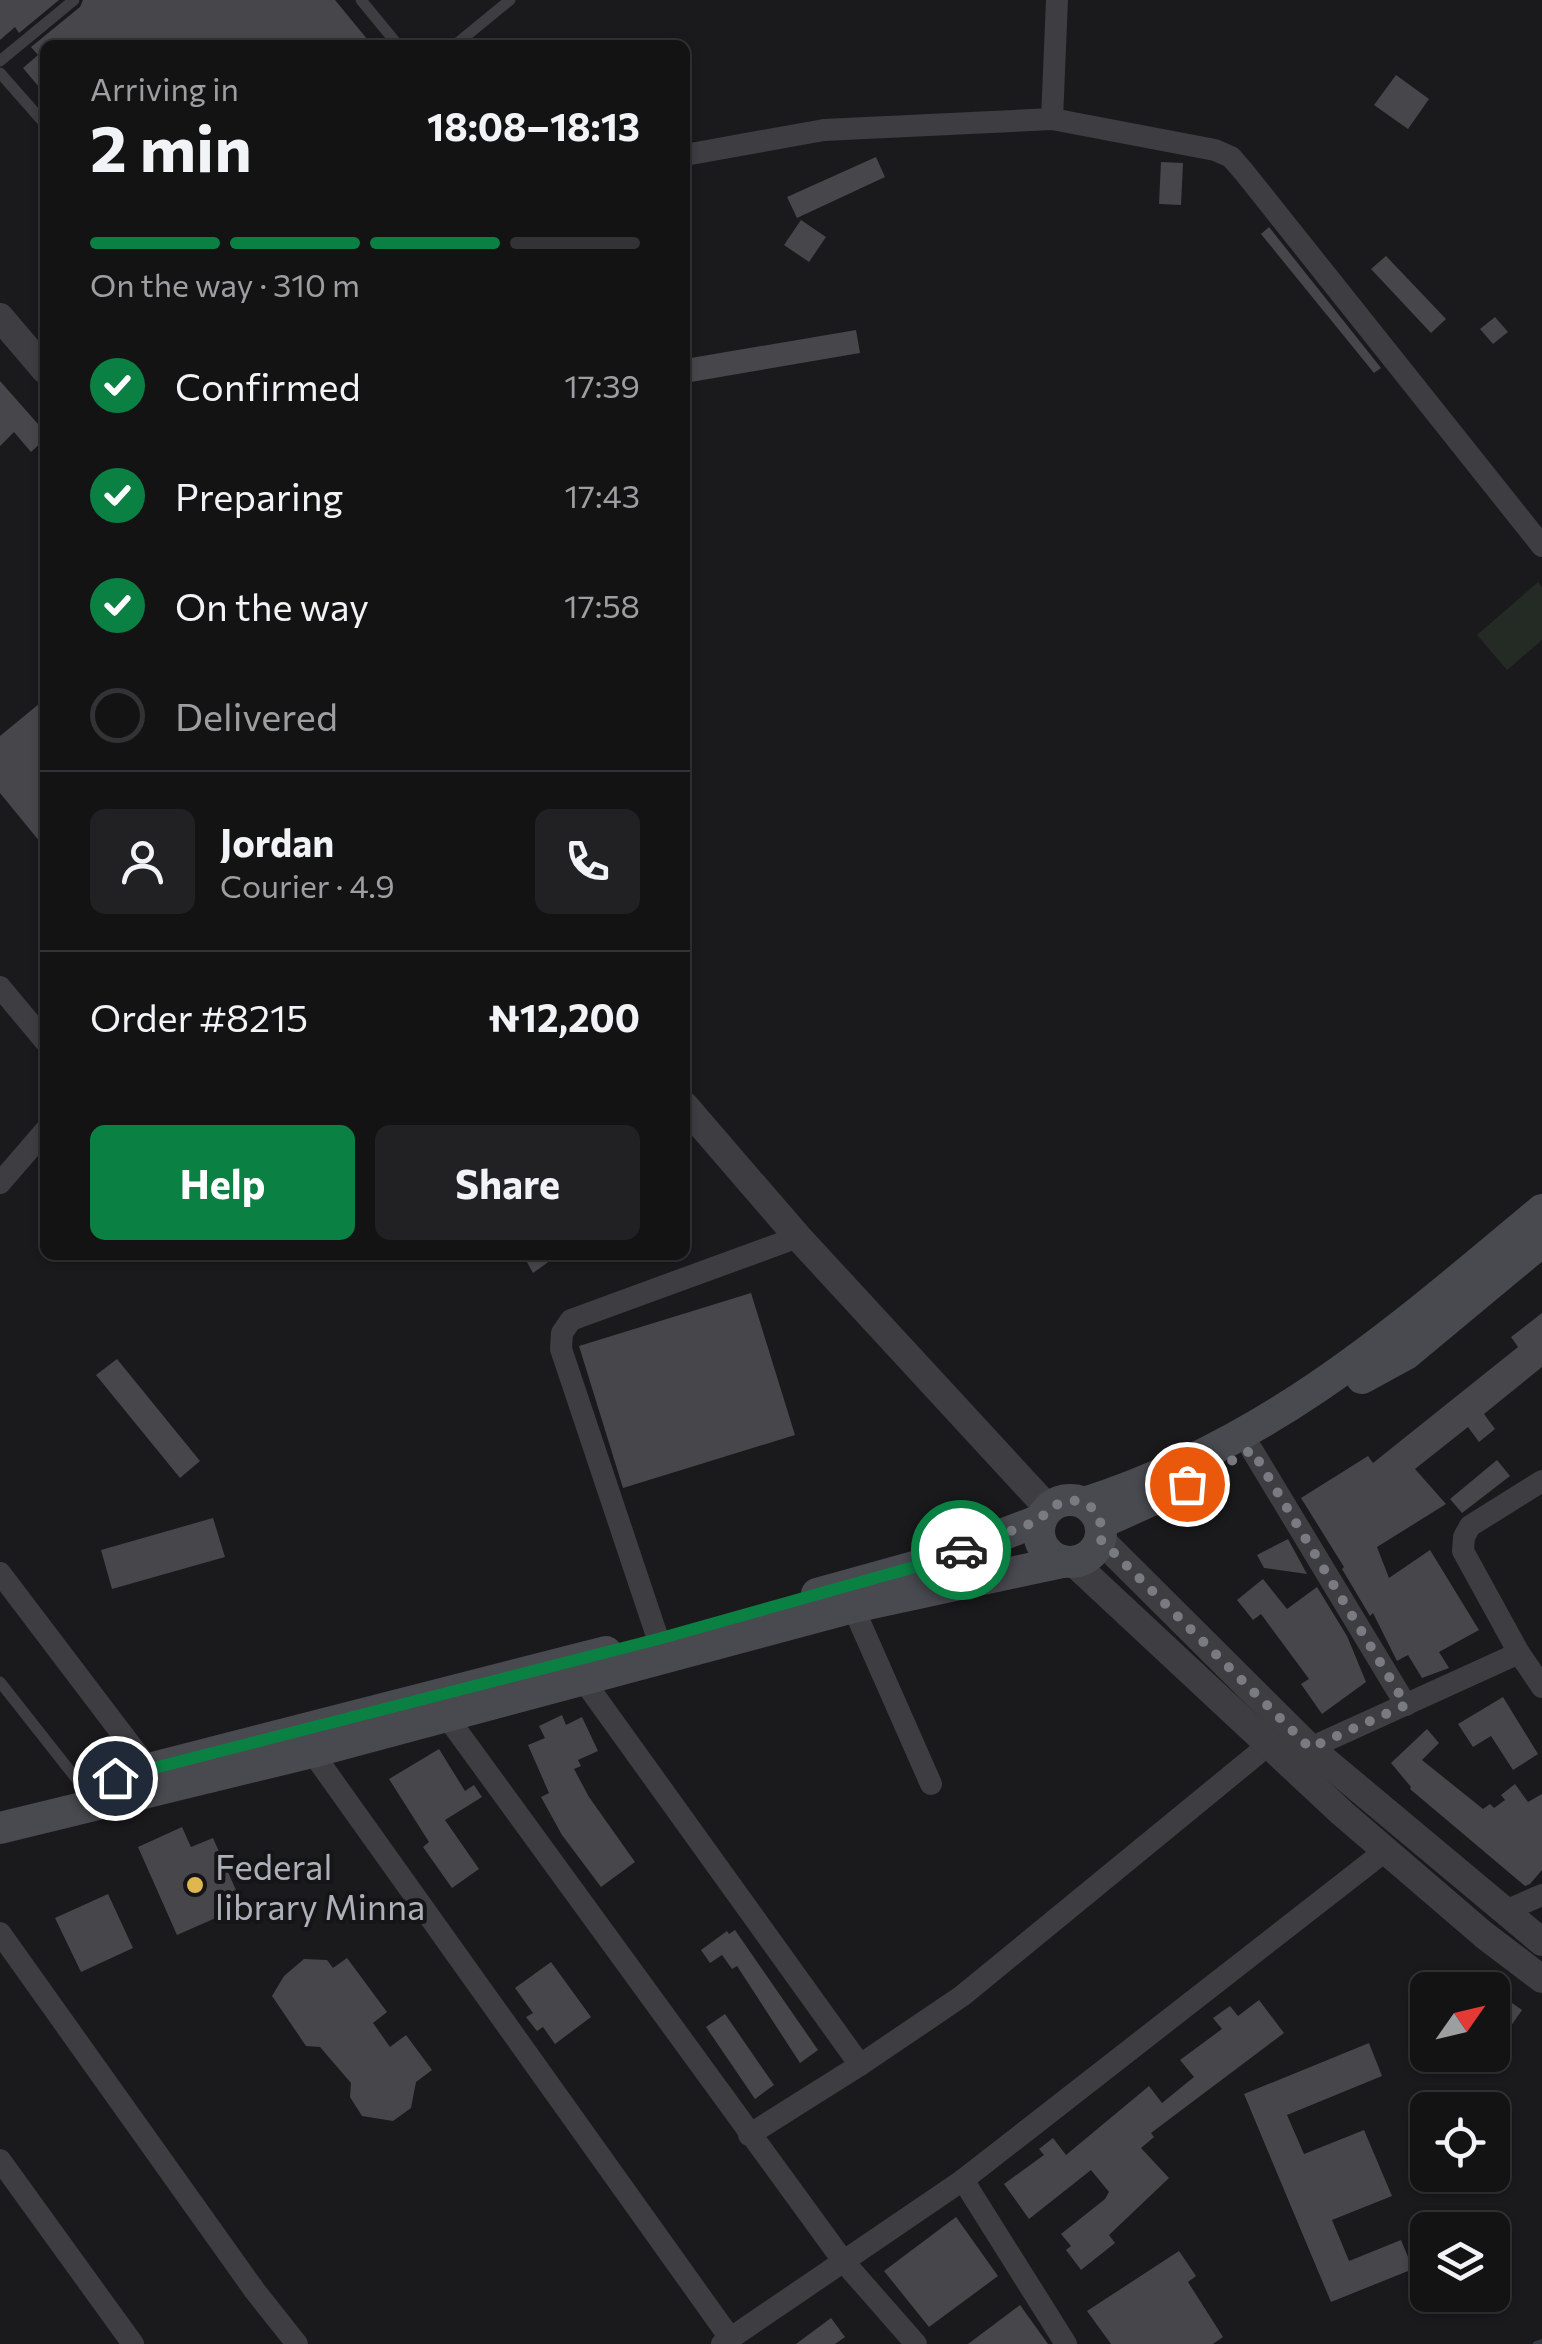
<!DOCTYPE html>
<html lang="en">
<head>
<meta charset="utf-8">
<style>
  body { margin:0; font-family:Commissioner,sans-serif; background:#212022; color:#f1f3f6; height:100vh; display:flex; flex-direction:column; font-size:38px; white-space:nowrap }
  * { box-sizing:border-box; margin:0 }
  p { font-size:32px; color:#9d9ea0 }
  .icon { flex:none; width:55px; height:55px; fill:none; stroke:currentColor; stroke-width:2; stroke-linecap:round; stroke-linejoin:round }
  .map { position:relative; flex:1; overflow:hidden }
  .details { position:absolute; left:40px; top:40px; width:650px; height:1220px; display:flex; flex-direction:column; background:#141314; border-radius:15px; box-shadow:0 2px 8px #0004,0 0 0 2px #333234 }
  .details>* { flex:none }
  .needle { width:65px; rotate:56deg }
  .tools { position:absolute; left:1410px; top:1972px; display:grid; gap:20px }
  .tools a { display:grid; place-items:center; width:100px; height:100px; border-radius:15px; background:#141314; box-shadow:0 2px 8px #0004,0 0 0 2px #333234; font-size:50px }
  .pin { position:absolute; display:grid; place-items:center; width:85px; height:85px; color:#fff; margin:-42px; border:5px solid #fff; border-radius:50%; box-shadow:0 2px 10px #0007 }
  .courier { position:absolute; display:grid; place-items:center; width:100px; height:100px; margin:-50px; border:8px solid #0b8043; border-radius:50%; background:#fff; color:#222; box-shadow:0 2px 12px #0007 }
  .head em { font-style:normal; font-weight:700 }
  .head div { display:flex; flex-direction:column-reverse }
  .head { display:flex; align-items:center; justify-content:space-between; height:170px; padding:0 50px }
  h1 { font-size:65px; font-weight:700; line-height:75px }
  .bar { display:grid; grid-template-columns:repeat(4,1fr); gap:15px 10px; align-content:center; height:120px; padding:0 50px }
  .bar i { height:12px; border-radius:8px; background:#333234 }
  .bar .selected { background:#0b8043 }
  .bar p { grid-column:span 4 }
  .line { display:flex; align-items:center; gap:25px; padding:0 50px; border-top:2px solid #333234 }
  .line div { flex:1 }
  .round { display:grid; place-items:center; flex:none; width:105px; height:105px; border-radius:15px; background:#212022 }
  ol { padding:0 50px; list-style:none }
  li { display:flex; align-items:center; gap:30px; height:110px }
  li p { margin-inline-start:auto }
  li .icon { padding:10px; border-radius:50%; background:#0b8043; color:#fff; stroke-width:4 }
  li:last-child { color:#9d9ea0 }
  li i { width:55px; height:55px; border:5px solid #333234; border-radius:50% }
  .button { display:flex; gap:20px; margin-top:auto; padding:20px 50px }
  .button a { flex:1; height:115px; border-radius:15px; background:#0b8043; color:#fff; font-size:40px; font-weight:700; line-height:115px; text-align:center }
  .button a+a { background:#212022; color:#f1f3f6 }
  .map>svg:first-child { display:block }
</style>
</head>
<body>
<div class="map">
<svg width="1542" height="2344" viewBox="0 0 1542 2344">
  <rect width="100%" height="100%" fill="#1a191b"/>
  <polygon fill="#242b25" points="1538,582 1542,587 1542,640 1507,670 1477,635"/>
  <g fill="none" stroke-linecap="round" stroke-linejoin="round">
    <polyline stroke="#333940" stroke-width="6" points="1536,2344 1542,2342"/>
  </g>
  <g fill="#47474b">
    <polygon points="0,0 59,0 19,33 15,27 0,40"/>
    <polygon points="83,0 335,0 372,45 45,45 45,94 23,68 38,55 31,47 80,7"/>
    <polygon points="1396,75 1429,99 1408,129 1374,105"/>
    <polygon points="876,157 885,177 797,218 787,197"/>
    <polygon points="1161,162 1183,163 1181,205 1159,204"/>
    <polygon points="801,220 826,237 809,262 784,245"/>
    <polygon points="1269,227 1381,368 1374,373 1261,234"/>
    <polygon points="1386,256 1446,319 1431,333 1371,269"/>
    <polygon points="1495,317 1508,332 1493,344 1480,329"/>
    <polygon points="856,330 860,353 685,383 685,359"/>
    <polygon points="0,381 45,432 45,439 31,452 14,432 0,446"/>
    <polygon points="45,699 45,848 0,793 0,736"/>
    <polygon points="523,1255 558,1255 533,1273"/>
    <polygon points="751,1293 795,1435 623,1488 579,1346"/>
    <polygon points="1542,1313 1542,1367 1484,1414 1495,1429 1479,1442 1468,1427 1415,1469 1446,1504 1377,1547 1389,1578 1430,1550 1479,1630 1439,1652 1449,1668 1422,1678 1408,1655 1397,1661 1373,1613 1370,1616 1342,1569 1344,1567 1301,1498 1368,1456 1373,1463 1518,1347 1511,1337"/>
    <polygon points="117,1359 200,1461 180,1478 96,1375"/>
    <polygon points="1497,1460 1510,1476 1462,1513 1450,1499"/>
    <polygon points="213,1518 225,1557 112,1589 101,1550"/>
    <polygon points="1288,1539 1307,1574 1264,1568 1257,1555"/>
    <polygon points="1263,1579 1287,1609 1317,1587 1347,1636 1366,1682 1322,1714 1301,1684 1309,1679 1261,1614 1253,1620 1237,1600"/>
    <polygon points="1503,1697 1538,1754 1513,1770 1491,1736 1473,1747 1458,1724"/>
    <polygon points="562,1715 566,1725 582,1717 598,1751 578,1760 581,1766 574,1769 589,1797 635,1862 601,1887 562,1835 541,1797 549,1793 528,1745 545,1738 539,1726"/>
    <polygon points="1427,1729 1439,1743 1422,1760 1483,1809 1490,1804 1494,1808 1505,1800 1501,1795 1515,1784 1528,1802 1542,1794 1542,1870 1530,1884 1525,1886 1410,1789 1411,1787 1391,1763"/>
    <polygon points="439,1749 465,1791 474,1785 482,1797 445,1820 479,1869 452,1888 423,1847 429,1842 389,1779"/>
    <polygon points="182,1827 191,1847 213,1838 243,1906 177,1935 138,1847"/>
    <polygon points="108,1894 133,1948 81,1972 55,1918"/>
    <polygon points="735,1930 818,2050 800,2063 737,1966 732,1969 722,1955 710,1963 701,1950 727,1931 729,1934"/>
    <polygon points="347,1958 387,2012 373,2023 390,2047 406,2035 432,2070 416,2082 411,2108 393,2121 362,2116 350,2097 351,2083 320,2047 306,2046 272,1996 284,1976 304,1959 327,1960 333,1968"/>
    <polygon points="551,1962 591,2017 555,2044 543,2027 537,2031 526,2017 533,2013 515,1988"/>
    <polygon points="1492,1989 1522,2010 1492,2053"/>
    <polygon points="1259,2000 1284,2033 1151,2133 1154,2137 1141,2148 1169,2178 1109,2235 1115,2243 1081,2270 1066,2250 1071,2246 1061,2234 1105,2199 1109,2192 1091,2170 1029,2219 1004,2184 1044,2155 1039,2149 1053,2138 1066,2155 1149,2086 1162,2103 1194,2077 1180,2060 1222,2029 1213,2018 1230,2006 1238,2016"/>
    <polygon points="725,2014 774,2085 755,2099 706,2027"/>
    <polygon points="1369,2043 1382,2076 1287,2115 1304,2154 1364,2130 1392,2196 1332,2220 1349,2261 1401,2240 1413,2269 1331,2302 1244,2094"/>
    <polygon points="956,2217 998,2276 929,2327 884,2271"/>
    <polygon points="1179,2251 1196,2276 1188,2282 1223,2337 1213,2344 1111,2344 1087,2311"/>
    <polygon points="1020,2305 1048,2344 968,2344"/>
    <polygon points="831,2318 845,2337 835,2344 796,2344"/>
  </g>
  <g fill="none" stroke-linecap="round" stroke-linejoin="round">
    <g stroke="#3d3d42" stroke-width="11">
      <polyline points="361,0 398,45"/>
      <polyline points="455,45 510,0"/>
      <polyline points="0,61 74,0"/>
      <polyline points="0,73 45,124"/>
      <polyline points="0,1682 82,1786"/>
    </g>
    <g stroke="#3d3d42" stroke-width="22">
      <polyline points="1052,119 1057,0"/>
      <polyline points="685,155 824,130 1052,119 1215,150 1231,157 1244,172 1542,546"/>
      <polyline points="0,987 45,1041"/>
      <polyline points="0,1183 45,1131"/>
      <polyline points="1252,1450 1406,1705"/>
      <polyline points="1542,1481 1470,1526 1464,1537 1463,1551 1519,1653 1542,1687"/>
      <polyline points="0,1573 148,1768"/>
      <polyline points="853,1607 931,1784"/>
      <polyline points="658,1639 561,1349 562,1333 571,1320 798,1237"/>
      <polyline points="584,1681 860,2065"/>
      <polyline points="447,1717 844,2262 916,2344"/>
      <polyline points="1310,1748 1519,1653"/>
      <polyline points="312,1752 730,2338"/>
      <polyline points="1503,1912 1542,1895"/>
      <polyline points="0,1933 255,2291 297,2344"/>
      <polyline points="749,2135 860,2065 962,1996 1267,1746"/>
      <polyline points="0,2160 133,2344"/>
      <polyline points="963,2180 1066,2344"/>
      <polyline points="722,2344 963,2180 1385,1851"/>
    </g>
    <g stroke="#3d3d42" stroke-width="28">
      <polyline points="0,317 45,370"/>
      <polyline points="685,1106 798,1237 1048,1508"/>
      <polyline points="1101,1540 1310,1748 1542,1942"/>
      <polyline points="1074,1563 1342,1813 1484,1935 1542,1979"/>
    </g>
    <g stroke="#494a50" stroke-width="32">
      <polyline points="1362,1378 1406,1354 1542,1241"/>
      <circle cx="1070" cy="1531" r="31"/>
      <path d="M1084,1503c185,-59 313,-172 458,-293"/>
      <polyline points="1101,1523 1152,1500"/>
      <polyline points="817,1594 918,1566 1041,1520"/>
      <polyline points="102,1781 606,1652"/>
      <polyline points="0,1828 312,1752 853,1607 1062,1562"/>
    </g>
  </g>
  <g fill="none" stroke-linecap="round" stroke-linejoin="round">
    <path stroke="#7a7b82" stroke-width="10" stroke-dasharray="0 18" d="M961,1550l79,-30c22,-33 67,-22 61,20l209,208 96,-43 -154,-255 -65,34"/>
    <polyline stroke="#0b8043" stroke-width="12" points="115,1778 658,1639 918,1566 961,1550"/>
  </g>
  <circle fill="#deb74f" stroke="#151416" stroke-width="4" cx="195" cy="1885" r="10"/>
  <g text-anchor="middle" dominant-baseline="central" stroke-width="8" stroke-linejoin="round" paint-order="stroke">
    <g font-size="35" fill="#adb0b9" stroke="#151416" text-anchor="start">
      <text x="215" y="1865">Federal<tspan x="215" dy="40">library Minna</tspan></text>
    </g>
  </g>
</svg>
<div class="tools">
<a><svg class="needle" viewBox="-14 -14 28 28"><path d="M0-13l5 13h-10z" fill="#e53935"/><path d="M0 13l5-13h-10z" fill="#9d9ea0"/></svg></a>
<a><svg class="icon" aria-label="locate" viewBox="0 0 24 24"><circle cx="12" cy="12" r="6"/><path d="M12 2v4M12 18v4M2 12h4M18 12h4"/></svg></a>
<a><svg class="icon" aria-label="layers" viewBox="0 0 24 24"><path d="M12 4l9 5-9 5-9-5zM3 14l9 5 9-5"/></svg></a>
</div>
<div class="pin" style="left:1187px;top:1484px;background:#ea580c"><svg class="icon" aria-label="bag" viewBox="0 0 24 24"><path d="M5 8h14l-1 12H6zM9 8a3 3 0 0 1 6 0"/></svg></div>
<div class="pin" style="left:115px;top:1778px;background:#1f2937"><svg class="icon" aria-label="home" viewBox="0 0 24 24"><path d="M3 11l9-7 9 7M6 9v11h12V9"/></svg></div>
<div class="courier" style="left:961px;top:1550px"><svg class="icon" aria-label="car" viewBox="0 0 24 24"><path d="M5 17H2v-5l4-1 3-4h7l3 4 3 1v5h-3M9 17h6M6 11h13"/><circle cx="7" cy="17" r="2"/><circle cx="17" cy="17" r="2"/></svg></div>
<section class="details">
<div class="head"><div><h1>2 min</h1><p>Arriving in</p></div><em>18:08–18:13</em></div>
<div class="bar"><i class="selected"></i><i class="selected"></i><i class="selected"></i><i></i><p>On the way · 310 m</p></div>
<ol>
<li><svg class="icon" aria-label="check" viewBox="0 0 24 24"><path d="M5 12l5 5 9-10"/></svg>Confirmed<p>17:39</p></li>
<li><svg class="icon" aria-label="check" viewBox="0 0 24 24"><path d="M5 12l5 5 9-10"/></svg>Preparing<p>17:43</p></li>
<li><svg class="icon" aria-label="check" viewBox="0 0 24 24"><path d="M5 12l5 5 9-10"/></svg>On the way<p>17:58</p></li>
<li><i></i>Delivered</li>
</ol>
<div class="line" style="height:180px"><a class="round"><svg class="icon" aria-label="person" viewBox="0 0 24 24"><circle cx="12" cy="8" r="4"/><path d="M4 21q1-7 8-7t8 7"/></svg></a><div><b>Jordan</b><p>Courier · 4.9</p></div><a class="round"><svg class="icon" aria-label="phone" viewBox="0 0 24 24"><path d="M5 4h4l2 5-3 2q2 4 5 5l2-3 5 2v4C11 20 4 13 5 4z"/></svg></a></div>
<div class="line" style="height:130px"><div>Order #8215</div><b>₦12,200</b></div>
<div class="button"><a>Help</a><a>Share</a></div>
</section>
</div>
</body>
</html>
